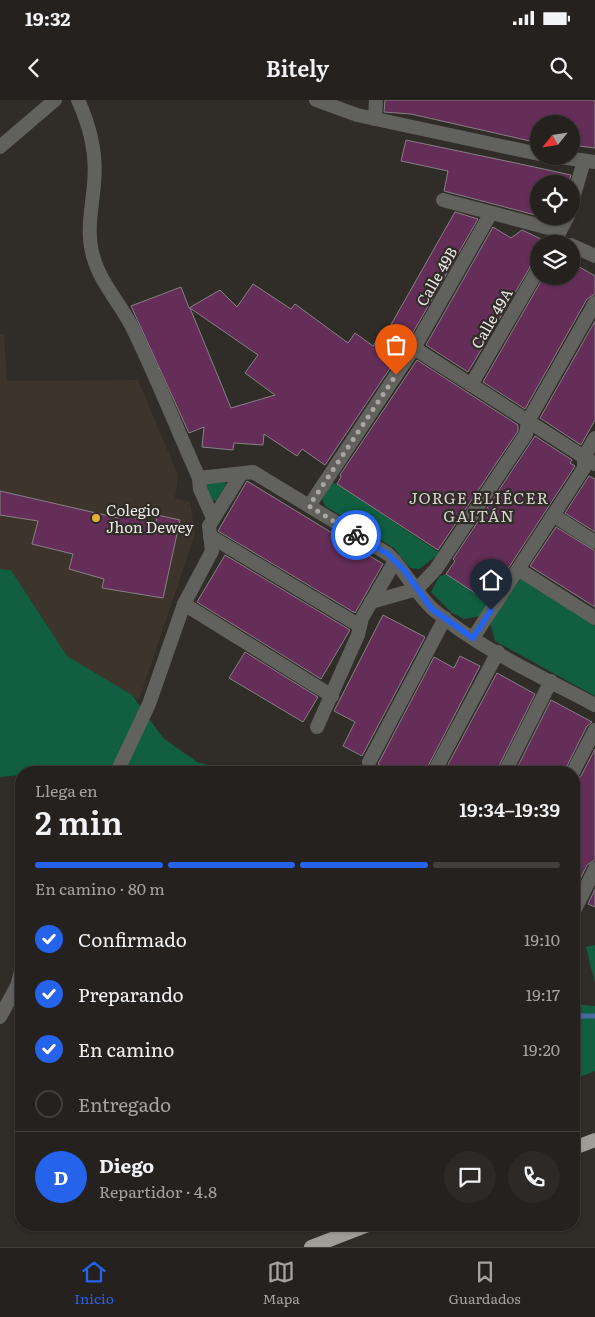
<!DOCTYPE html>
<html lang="es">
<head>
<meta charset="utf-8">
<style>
  body { margin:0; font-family:Literata,serif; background:#2c2927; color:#f1f3f6; height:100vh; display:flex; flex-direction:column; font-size:19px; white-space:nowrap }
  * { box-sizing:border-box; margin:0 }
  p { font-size:16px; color:#a3a3a4 }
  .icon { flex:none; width:28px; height:28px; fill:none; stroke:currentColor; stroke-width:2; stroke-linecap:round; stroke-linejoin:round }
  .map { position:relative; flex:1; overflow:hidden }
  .panel { position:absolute; left:15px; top:666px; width:565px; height:465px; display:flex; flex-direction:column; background:#24211e; border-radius:20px; box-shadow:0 1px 4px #0004,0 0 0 1px #413e3c }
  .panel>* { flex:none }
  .needle { width:32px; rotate:240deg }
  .buttons { position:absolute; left:530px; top:15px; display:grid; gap:10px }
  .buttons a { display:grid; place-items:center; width:50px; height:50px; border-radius:50%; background:#24211e; box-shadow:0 1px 4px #0004,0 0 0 1px #413e3c; font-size:25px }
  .pin { position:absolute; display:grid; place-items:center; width:42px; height:42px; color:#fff; margin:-51px -21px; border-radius:50% 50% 50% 0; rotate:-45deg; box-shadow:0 0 5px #0007 }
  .pin .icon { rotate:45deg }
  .courier { position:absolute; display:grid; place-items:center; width:50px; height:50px; margin:-25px; border:4px solid #2563eb; border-radius:50%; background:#fff; color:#222; box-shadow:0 1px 6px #0007 }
  .summary em { font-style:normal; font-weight:600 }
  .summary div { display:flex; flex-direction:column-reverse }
  .summary { display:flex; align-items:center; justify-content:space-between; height:85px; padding:0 20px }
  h1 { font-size:32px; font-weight:600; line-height:38px }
  .bar { display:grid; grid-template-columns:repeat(4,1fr); gap:8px 5px; align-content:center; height:60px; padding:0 20px }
  .bar i { height:6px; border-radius:4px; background:#413e3c }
  .bar .selected { background:#2563eb }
  .bar p { grid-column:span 4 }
  .line { display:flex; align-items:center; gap:12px; padding:0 20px; border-top:1px solid #413e3c }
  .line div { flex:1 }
  .round { display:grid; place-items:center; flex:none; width:52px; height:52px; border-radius:26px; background:#2c2927 }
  ol { padding:0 20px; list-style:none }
  li { display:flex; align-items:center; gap:15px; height:55px }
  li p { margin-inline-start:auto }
  li .icon { padding:5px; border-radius:50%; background:#2563eb; color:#fff; stroke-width:4 }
  li:last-child { color:#a3a3a4 }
  li i { width:28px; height:28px; border:2px solid #413e3c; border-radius:50% }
  .status { display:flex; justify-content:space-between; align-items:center; height:35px; padding:0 25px; background:#24211e; direction:ltr }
  .status svg { height:14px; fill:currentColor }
  header { display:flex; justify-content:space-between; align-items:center; height:65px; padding:0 20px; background:#24211e; font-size:22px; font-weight:600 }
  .tabs { display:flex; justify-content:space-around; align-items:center; height:70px; border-top:1px solid #413e3c; background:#24211e; font-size:14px; color:#a3a3a4 }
  .tabs a { display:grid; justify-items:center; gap:2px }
  .tabs .selected { color:#2563eb }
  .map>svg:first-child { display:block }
</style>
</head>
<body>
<div class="status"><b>19:32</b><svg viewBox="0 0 49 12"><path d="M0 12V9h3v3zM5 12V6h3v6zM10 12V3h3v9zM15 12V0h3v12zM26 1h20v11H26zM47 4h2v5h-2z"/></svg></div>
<header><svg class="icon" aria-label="back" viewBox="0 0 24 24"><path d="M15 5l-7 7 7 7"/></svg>Bitely<svg class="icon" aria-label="search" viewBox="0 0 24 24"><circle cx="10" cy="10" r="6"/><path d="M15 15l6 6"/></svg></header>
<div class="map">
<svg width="595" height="1147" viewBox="0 0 595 1147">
  <rect width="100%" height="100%" fill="#302c28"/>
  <polygon fill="#3d352c" points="4,234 7,281 138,280 178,375 175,398 190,402 195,434 139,600 67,556 11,470 0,469 0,235"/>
  <g fill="#115f40">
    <polygon points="223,380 226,384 216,401 210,399 205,383"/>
    <polygon points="331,383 337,384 440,453 419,469 410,468 394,448 325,406 322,399"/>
    <polygon points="0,469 11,470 67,556 132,595 163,638 197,662 236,672 21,672 21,675 0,677"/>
    <polygon points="446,474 487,501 486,507 480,516 464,519 452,513 431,492 439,477"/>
    <polygon points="521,478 595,526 595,596 495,541 490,523"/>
    <polygon points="595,845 595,883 586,847"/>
    <polygon points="574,904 595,906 595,971 574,979"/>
  </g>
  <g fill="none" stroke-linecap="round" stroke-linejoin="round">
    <polyline stroke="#456ca2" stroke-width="5" points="574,916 595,916"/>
  </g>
  <g fill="#642e58" stroke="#868185" fill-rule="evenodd">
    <polygon points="385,0 595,0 595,48 571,45 571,24 539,24 539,43 411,14 384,12"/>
    <polygon points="406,40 525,65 571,75 568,84 539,84 539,116 444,91 448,71 401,61"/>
    <path d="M455,112l23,7 -71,124 -82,122 -23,-16 -5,7 -33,-22 -1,11 -29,-2 -1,7 -31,-3 2,-20 -15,6 -58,-127 50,-19 8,21 31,-18 17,17 16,-23 38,25 4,-5 53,39 7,-10 18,13 8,-12 3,3zM190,208l68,47 -13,18 30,22 -44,13z"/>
    <polygon points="493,127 511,138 522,130 543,140 539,144 529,169 468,272 426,245"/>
    <polygon points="571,162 595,176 595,194 587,199 525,309 483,282 544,176 571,176"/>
    <polygon points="595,221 595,320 581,345 540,318"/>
    <polygon points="417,260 518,325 518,331 438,450 337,384 341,377 340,375"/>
    <polygon points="535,336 572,360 570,363 575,366 487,501 446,474 455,461 453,459"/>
    <polygon points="589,376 595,379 595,432 565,413"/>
    <polygon points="247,381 383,464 355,513 218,431"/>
    <polygon points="0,391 118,418 119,414 156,423 157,415 180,420 163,498 102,488 104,479 69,469 73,454 32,444 38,421 0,415"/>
    <polygon points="556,427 595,451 595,507 530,466"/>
    <polygon points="225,455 350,530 321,579 197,502"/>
    <polygon points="383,515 425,537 362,656 343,646 355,622 334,611"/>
    <polygon points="245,552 318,597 303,622 229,578"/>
    <polygon points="460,556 480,566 425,672 393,672 378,664 434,557 454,568"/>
    <polygon points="497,573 535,594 496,672 444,672"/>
    <polygon points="551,600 592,622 587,626 564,672 515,672"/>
    <polygon points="595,649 595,760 587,765 574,792 574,681 581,676"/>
    <polygon points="595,789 595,807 588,804"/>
  </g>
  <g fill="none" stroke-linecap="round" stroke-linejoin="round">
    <g stroke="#61615e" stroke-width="14">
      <path d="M78,0c12,26 19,55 16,84 -2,25 -8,47 -1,72 7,26 26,46 38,69 25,50 45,102 68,153l1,11 13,29"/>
      <polyline points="316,0 357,15 539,54"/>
      <polyline points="375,19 376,0"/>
      <polyline points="0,47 55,0"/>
      <polyline points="553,56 595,62"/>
      <polyline points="443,100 560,131"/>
      <polyline points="571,105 584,61"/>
      <polyline points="553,144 568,116"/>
      <polyline points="571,145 595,156"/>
      <polyline points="414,248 595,364"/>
      <polyline points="471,285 539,168"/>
      <path d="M199,378l54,-6 135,82c17,16 30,43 46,56 47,40 107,66 161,95"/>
      <polyline points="309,406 414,248 491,113"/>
      <polyline points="553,415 595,442"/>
      <polyline points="210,436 360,526"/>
      <polyline points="518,469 595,518"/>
      <polyline points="371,502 417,489 436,469 526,334 528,321 595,203"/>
      <polyline points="184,504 332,596"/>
      <polyline points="473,538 584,368 584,357 595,338"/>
      <polyline points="317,627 358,535 362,518 395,461"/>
      <polyline points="369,662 445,518"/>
      <polyline points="117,672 149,604 184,504 212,451 209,426 241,374"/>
      <polyline points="434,672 498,552"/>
      <polyline points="505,672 551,581"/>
      <polyline points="573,672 595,630"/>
      <polyline points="574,811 595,769"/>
      <polyline points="0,917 17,886 21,871"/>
    </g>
    <g stroke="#a09d98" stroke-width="14">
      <polyline points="574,1048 595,1040"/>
      <polyline points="311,1147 368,1125"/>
    </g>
  </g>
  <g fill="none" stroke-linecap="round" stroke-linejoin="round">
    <polyline stroke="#aaa6a4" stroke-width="5" stroke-dasharray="0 9" points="356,435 309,406 396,275"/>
    <polyline stroke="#2563eb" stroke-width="6" points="356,435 388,454 404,470 432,509 473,538 491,510"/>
  </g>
  <circle fill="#deb133" stroke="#302c28" stroke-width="2" cx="96" cy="418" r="5"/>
  <g text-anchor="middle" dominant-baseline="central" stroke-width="4.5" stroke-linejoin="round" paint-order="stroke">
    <g font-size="15" fill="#ebe8e6" stroke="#302c28">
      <text transform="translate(436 176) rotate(-60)">Calle 49B</text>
      <text transform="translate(491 218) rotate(-60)">Calle 49A</text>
    </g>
    <g font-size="15" fill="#ebe8e6" stroke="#302c28" text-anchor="start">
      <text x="106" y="409">Colegio<tspan x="106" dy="17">Jhon Dewey</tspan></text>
    </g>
    <g font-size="16" letter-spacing="1" fill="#d7d2cd" stroke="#302c28">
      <text x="479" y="397">JORGE ELIÉCER<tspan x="479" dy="18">GAITÁN</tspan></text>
    </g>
  </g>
</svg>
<div class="buttons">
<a><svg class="needle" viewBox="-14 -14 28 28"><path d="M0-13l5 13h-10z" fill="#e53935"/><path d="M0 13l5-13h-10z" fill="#a3a3a4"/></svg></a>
<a><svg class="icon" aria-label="locate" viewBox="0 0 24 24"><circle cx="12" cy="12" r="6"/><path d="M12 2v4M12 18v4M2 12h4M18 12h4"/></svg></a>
<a><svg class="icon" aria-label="layers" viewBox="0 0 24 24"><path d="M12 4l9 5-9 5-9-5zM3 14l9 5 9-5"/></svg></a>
</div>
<div class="pin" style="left:396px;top:275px;background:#ea580c"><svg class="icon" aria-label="bag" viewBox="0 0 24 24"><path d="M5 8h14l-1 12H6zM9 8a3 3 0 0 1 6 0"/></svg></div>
<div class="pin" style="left:491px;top:510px;background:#1f2937"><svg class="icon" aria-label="home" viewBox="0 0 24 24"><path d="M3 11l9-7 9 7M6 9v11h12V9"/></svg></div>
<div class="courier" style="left:356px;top:435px"><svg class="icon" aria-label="bike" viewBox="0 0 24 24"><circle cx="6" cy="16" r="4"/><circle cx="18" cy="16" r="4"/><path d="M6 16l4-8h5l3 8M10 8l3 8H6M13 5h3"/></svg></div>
<section class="panel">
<div class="summary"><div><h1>2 min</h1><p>Llega en</p></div><em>19:34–19:39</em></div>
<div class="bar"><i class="selected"></i><i class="selected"></i><i class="selected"></i><i></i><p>En camino · 80 m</p></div>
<ol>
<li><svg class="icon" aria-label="check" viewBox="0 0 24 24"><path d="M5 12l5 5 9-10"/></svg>Confirmado<p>19:10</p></li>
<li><svg class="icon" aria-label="check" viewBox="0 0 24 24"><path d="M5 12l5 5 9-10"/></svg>Preparando<p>19:17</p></li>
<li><svg class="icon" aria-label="check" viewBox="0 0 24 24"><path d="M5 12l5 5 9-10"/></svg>En camino<p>19:20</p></li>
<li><i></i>Entregado</li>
</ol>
<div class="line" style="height:90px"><b class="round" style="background:#2563eb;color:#fff">D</b><div><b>Diego</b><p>Repartidor · 4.8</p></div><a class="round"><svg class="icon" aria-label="chat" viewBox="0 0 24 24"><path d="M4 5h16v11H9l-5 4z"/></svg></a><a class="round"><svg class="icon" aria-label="phone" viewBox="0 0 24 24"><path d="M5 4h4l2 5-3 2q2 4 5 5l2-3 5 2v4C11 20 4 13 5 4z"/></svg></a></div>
</section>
</div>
<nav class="tabs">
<a class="selected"><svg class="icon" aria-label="home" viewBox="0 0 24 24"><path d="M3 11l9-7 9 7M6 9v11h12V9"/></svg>Inicio</a>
<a><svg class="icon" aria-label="map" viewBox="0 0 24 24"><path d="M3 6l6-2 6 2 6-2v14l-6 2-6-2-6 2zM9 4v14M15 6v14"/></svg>Mapa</a>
<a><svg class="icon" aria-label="saved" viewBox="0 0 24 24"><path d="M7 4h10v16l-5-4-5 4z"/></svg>Guardados</a>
</nav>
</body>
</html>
